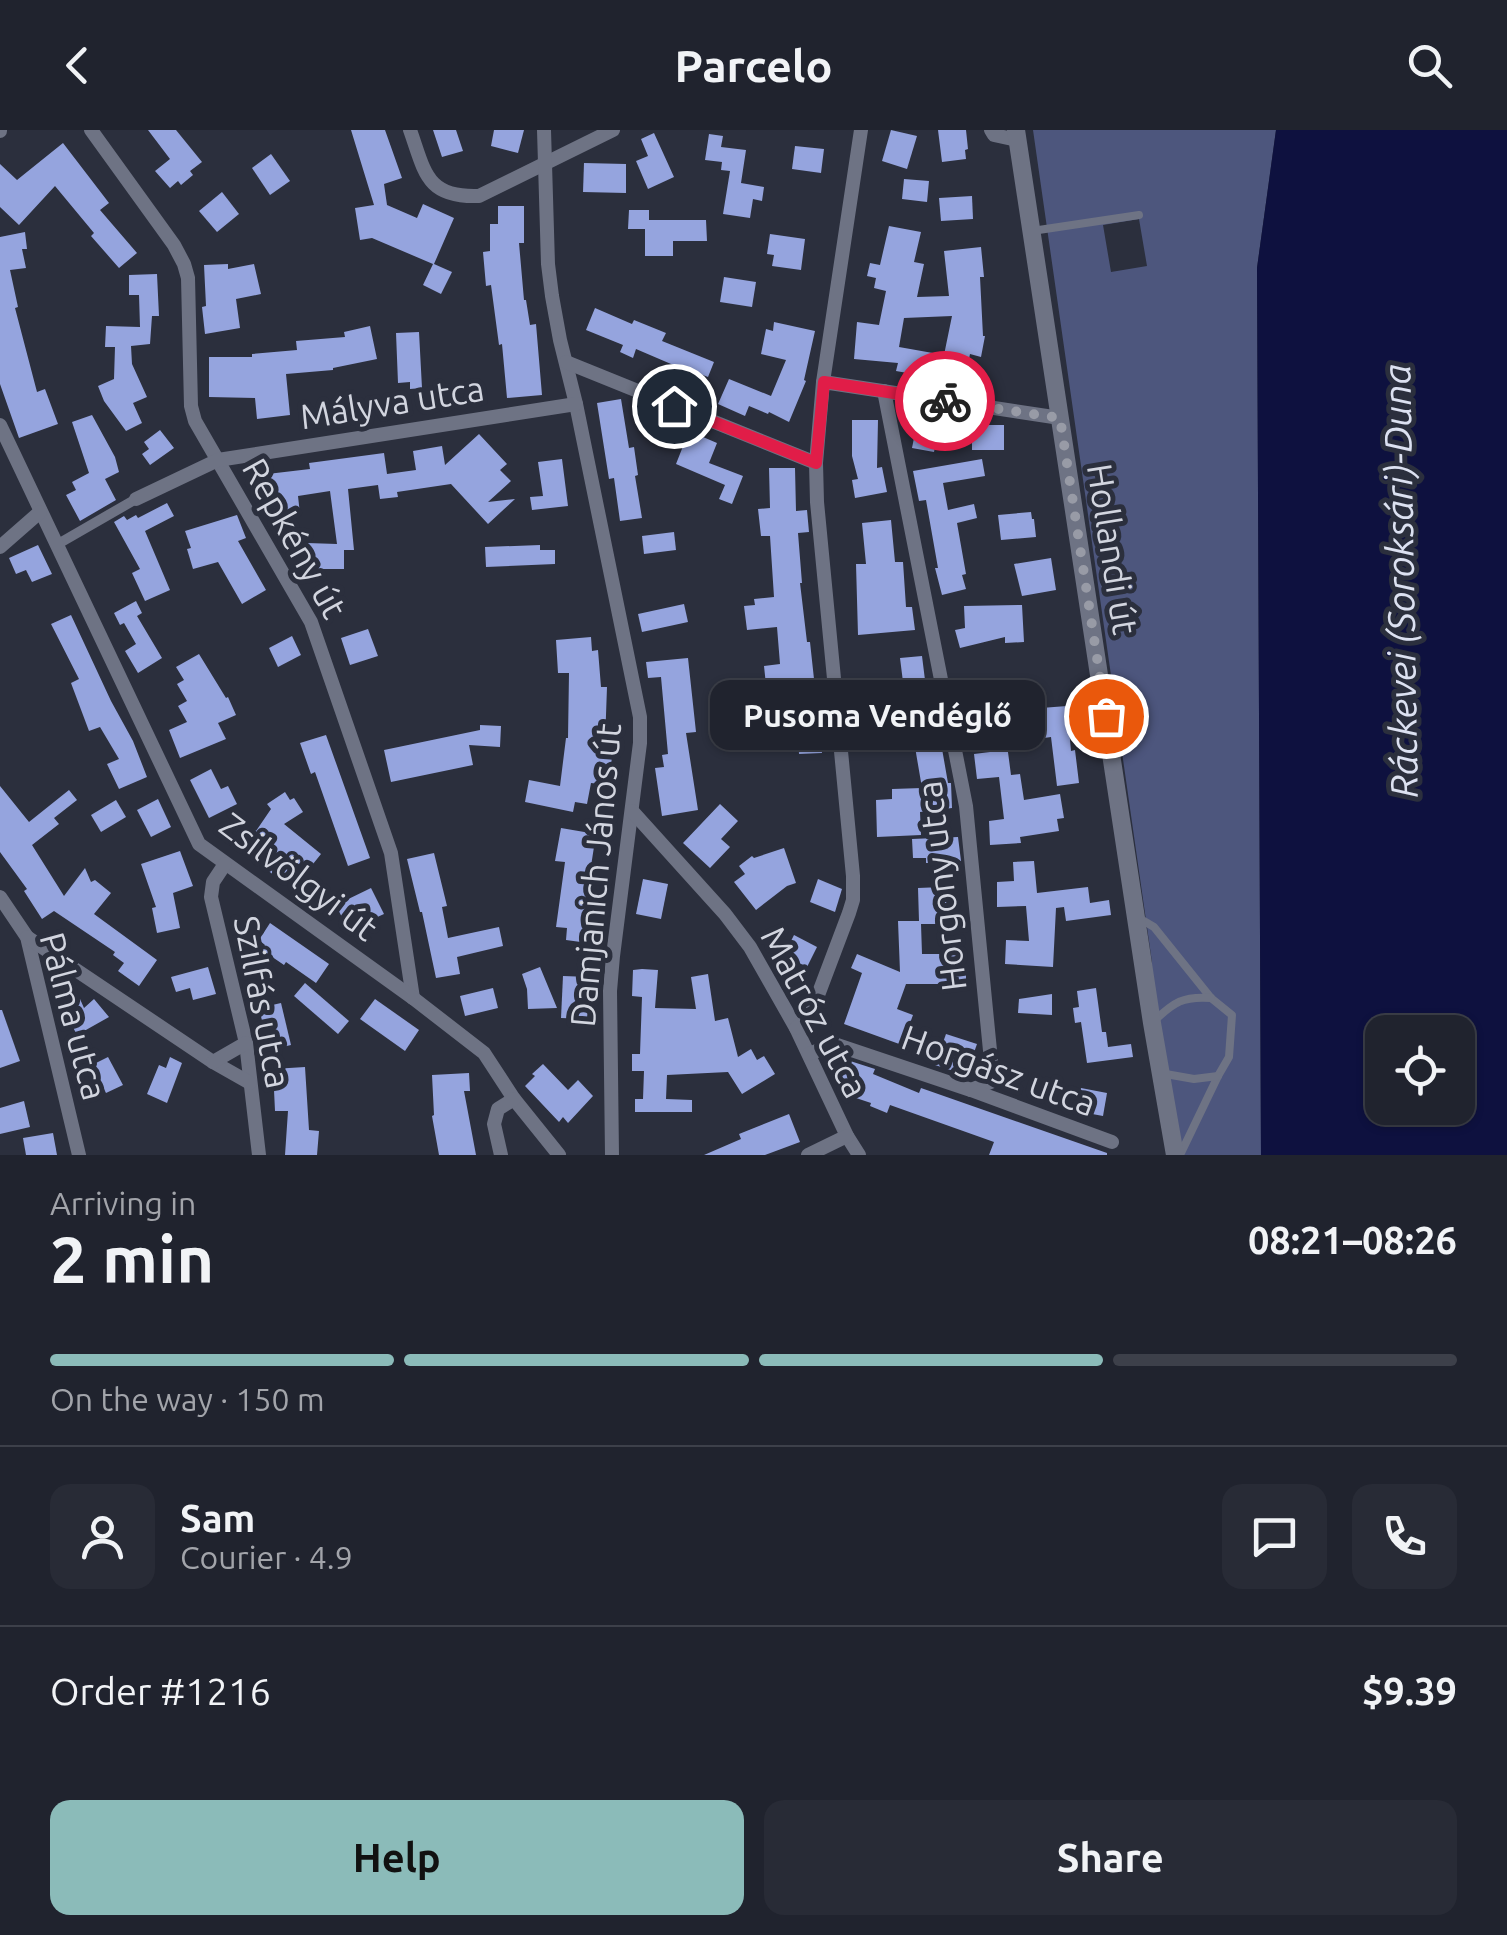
<!DOCTYPE html>
<html lang="en">
<head>
<meta charset="utf-8">
<style>
  body { margin:0; font-family:Ubuntu,sans-serif; background:#282b36; color:#f1f3f6; height:100vh; display:flex; flex-direction:column; font-size:38px; white-space:nowrap }
  * { box-sizing:border-box; margin:0 }
  p { font-size:32px; color:#a2a4aa }
  .icon { flex:none; width:55px; height:55px; fill:none; stroke:currentColor; stroke-width:2; stroke-linecap:round; stroke-linejoin:round }
  .map { position:relative; height:1025px; overflow:hidden }
  .side { display:flex; flex-direction:column; background:#20232e; flex:1 }
  .side>* { flex:none }
  .tools { position:absolute; left:1365px; top:885px; display:grid; gap:20px }
  .tools a { display:grid; place-items:center; width:110px; height:110px; border-radius:20px; background:#20232e; box-shadow:0 2px 8px #0004,0 0 0 2px #3d404a; font-size:50px }
  .pin { position:absolute; display:grid; place-items:center; width:85px; height:85px; color:#fff; margin:-42px; border:5px solid #fff; border-radius:50%; box-shadow:0 2px 10px #0007 }
  .courier { position:absolute; display:grid; place-items:center; width:100px; height:100px; margin:-50px; border:8px solid #e11d48; border-radius:50%; background:#fff; color:#222; box-shadow:0 2px 12px #0007 }
  .bubble { position:absolute; height:70px; border-radius:20px; background:#20232e; box-shadow:0 2px 8px #0004,0 0 0 2px #3d404a; font-size:32px; font-weight:700; line-height:70px; text-align:center }
  .head em { font-style:normal; font-weight:700 }
  .head div { display:flex; flex-direction:column-reverse }
  .head { display:flex; align-items:center; justify-content:space-between; height:170px; padding:0 50px }
  h1 { font-size:65px; font-weight:700; line-height:75px }
  .bar { display:grid; grid-template-columns:repeat(4,1fr); gap:15px 10px; align-content:center; height:120px; padding:0 50px }
  .bar i { height:12px; border-radius:8px; background:#3d404a }
  .bar .on { background:#8bbbb9 }
  .bar p { grid-column:span 4 }
  .line { display:flex; align-items:center; gap:25px; padding:0 50px; border-top:2px solid #3d404a }
  .line div { flex:1 }
  .round { display:grid; place-items:center; flex:none; width:105px; height:105px; border-radius:20px; background:#282b36 }
  .primary-button { display:flex; gap:20px; margin-top:auto; padding:20px 50px }
  .primary-button a { flex:1; height:115px; border-radius:20px; background:#8bbbb9; color:#111; font-size:40px; font-weight:700; line-height:115px; text-align:center }
  .primary-button a+a { background:#282b36; color:#f1f3f6 }
  header { display:flex; justify-content:space-between; align-items:center; height:130px; padding:0 50px; background:#20232e; font-size:45px; font-weight:700 }
  .map>svg:first-child { display:block }
</style>
</head>
<body>
<header><svg class="icon" aria-label="back" viewBox="0 0 24 24"><path d="M15 5l-7 7 7 7"/></svg>Parcelo<svg class="icon" aria-label="search" viewBox="0 0 24 24"><circle cx="10" cy="10" r="6"/><path d="M15 15l6 6"/></svg></header>
<div class="map">
<svg width="1507" height="1025" viewBox="0 0 1507 1025">
  <rect width="100%" height="100%" fill="#2b2f3d"/>
  <path fill="#4d567d" fill-rule="evenodd" d="M1033,0h243l-19,138 4,887h-84l-25,-132v-61zM1139,89l8,47 -36,6 -8,-47z"/>
  <path fill="#0e113f" fill-rule="evenodd" d="M1276,0h231v1025h-246l-4,-887zM1382,902h76v76h-76z"/>
  <g fill="#95a4de" fill-rule="evenodd">
    <polygon points="148,0 176,0 202,32 190,41 193,45 181,55 178,51 170,58 155,41 170,29"/>
    <polygon points="351,0 385,0 402,48 384,54 387,75 417,88 423,74 454,88 434,134 452,142 441,164 423,155 433,134 372,108 360,110 355,78 374,75"/>
    <polygon points="433,0 456,0 463,21 442,27"/>
    <polygon points="494,0 524,0 518,23 491,16"/>
    <polygon points="891,0 917,6 907,39 882,31"/>
    <polygon points="938,0 966,0 968,19 965,20 966,29 942,32"/>
    <polygon points="654,3 674,47 648,59 636,31 648,26 641,9"/>
    <polygon points="709,4 723,6 721,17 746,20 741,53 764,57 762,71 753,69 750,88 723,84 730,41 721,40 722,32 705,30"/>
    <polygon points="63,13 109,73 100,80 137,123 119,138 91,106 94,103 55,56 19,95 0,77 0,34 17,50"/>
    <polygon points="795,16 824,19 821,43 792,39"/>
    <polygon points="271,24 290,51 270,65 252,38"/>
    <polygon points="584,33 626,34 626,63 583,62"/>
    <polygon points="904,49 929,51 927,72 902,69"/>
    <polygon points="222,62 239,84 217,102 199,81"/>
    <polygon points="972,66 973,89 941,91 939,68"/>
    <polygon points="498,76 524,76 524,113 519,113 524,170 526,170 530,195 536,194 542,265 507,268 502,214 499,215 491,155 486,156 483,122 490,121 490,94 498,94"/>
    <polygon points="629,80 649,80 649,90 706,90 707,111 673,111 673,126 645,126 645,99 628,99"/>
    <path d="M889,96l32,6 -7,30 10,2 -7,33 32,-1 -5,-45 37,-4 3,30h-4l3,59h2l-4,21 -11,-3 -6,29 -68,-12 2,-8 -44,-4 3,-37 22,3 7,-34 -12,-3 2,-10 -9,-2 3,-13 10,2zM952,186l-8,39 -45,-8 5,-29z"/>
    <polygon points="25,102 27,119 22,119 26,138 10,140 18,177 15,178 37,262 45,259 58,294 19,308 0,254 0,107"/>
    <polygon points="770,104 805,109 801,140 772,136 774,125 767,124"/>
    <polygon points="228,134 228,139 254,134 261,164 236,169 240,198 205,204 202,177 206,176 204,135"/>
    <polygon points="157,144 159,186 152,186 150,214 131,216 132,234 147,267 133,273 142,293 126,301 104,271 98,256 114,249 115,217 105,217 106,196 140,197 139,165 129,165 129,145"/>
    <polygon points="724,147 756,152 752,177 720,172"/>
    <polygon points="595,178 632,194 634,190 666,203 662,211 714,232 708,247 700,244 697,251 676,243 678,237 636,219 633,228 620,222 623,215 586,200"/>
    <polygon points="774,192 815,201 804,250 806,251 789,292 769,282 768,284 749,276 745,286 718,274 729,249 771,266 786,230 761,224 766,199 773,201"/>
    <polygon points="370,196 377,229 333,238 333,240 286,244 290,285 257,289 255,268 209,267 209,227 252,227 252,224 297,220 296,211 345,207 344,202"/>
    <polygon points="419,202 422,258 410,259 410,252 398,253 396,203"/>
    <polygon points="621,269 629,318 634,317 638,345 635,346 642,388 620,391 614,348 609,349 597,273"/>
    <polygon points="92,285 115,327 119,342 105,349 116,370 80,391 66,365 76,360 72,352 89,343 72,292"/>
    <polygon points="852,290 878,290 877,338 882,337 887,362 855,368 852,350 858,349 852,326"/>
    <polygon points="917,293 939,298 934,322 912,318"/>
    <rect x="972" y="295" width="32" height="25"/>
    <polygon points="160,300 174,318 150,335 142,324 149,319 144,312"/>
    <polygon points="689,301 717,313 709,333 743,346 732,374 719,369 725,355 676,334"/>
    <polygon points="479,304 507,334 500,340 511,351 488,372 515,369 488,394 451,354 397,362 398,367 380,369 378,355 348,359 354,420 344,420 344,439 307,439 307,413 337,414 330,361 298,366 300,384 276,387 273,363 262,364 259,345 310,339 309,333 384,323 387,344 416,340 413,321 442,316 445,335"/>
    <polygon points="562,329 568,376 532,380 530,367 543,366 538,332"/>
    <polygon points="982,329 985,346 943,353 948,380 974,374 977,388 957,393 966,444 962,445 966,459 942,465 935,438 938,438 926,370 919,371 913,341"/>
    <polygon points="769,338 795,338 796,381 807,380 809,402 798,403 802,453 800,453 807,512 810,512 822,623 799,624 797,586 794,586 793,572 786,572 784,553 766,555 764,536 780,534 777,497 747,500 744,476 755,475 754,469 774,467 770,406 761,406 758,379 770,378"/>
    <polygon points="167,373 174,386 145,401 170,460 145,471 132,443 140,439 114,392 124,386 127,390 136,385 138,388"/>
    <polygon points="1031,382 1032,389 1034,389 1036,407 1001,410 998,385"/>
    <polygon points="237,385 246,408 238,411 266,460 242,474 218,432 193,439 187,419 191,418 185,401"/>
    <polygon points="891,390 895,432 903,432 906,477 912,477 915,500 858,505 856,434 866,434 862,393"/>
    <polygon points="674,402 676,420 644,424 642,406"/>
    <polygon points="38,415 52,444 32,452 26,440 16,444 9,428"/>
    <polygon points="540,415 540,420 555,420 555,434 486,437 485,417"/>
    <polygon points="1051,428 1056,460 1022,466 1014,434"/>
    <polygon points="136,471 142,483 137,486 162,528 138,543 125,521 136,514 124,493 120,495 114,483"/>
    <polygon points="684,474 688,492 642,502 638,484"/>
    <polygon points="1022,475 1024,512 1005,513 1005,507 960,518 955,500 965,498 964,476"/>
    <polygon points="71,485 111,571 133,611 147,647 119,659 107,634 119,629 100,597 89,601 71,553 79,549 51,494"/>
    <polygon points="368,499 378,526 350,535 341,508"/>
    <polygon points="292,506 301,525 278,537 269,518"/>
    <polygon points="591,507 592,521 598,520 601,557 607,557 605,613 614,614 608,655 591,653 587,674 575,672 573,682 525,672 529,650 560,656 566,608 568,608 569,543 558,543 556,510"/>
    <polygon points="199,524 226,568 228,567 236,585 218,593 226,609 180,628 169,600 187,592 178,576 187,571 177,554 184,550 176,537"/>
    <polygon points="922,526 925,550 903,552 900,528"/>
    <polygon points="688,528 696,602 686,603 698,680 662,686 655,638 664,637 662,625 668,624 661,547 648,548 646,532"/>
    <polygon points="1004,563 1010,606 1006,607 1011,645 1020,644 1024,670 1060,664 1064,688 1057,689 1059,701 1020,707 1021,713 990,715 989,691 1004,689 999,647 977,649 974,624 990,622 982,566"/>
    <polygon points="899,572 904,586 871,597 867,583"/>
    <polygon points="1067,576 1071,621 1075,620 1079,653 1057,656 1051,607 1044,608 1041,578"/>
    <polygon points="480,595 501,596 500,617 469,615 473,635 391,652 384,620 480,600"/>
    <polygon points="326,605 370,728 348,736 315,642 311,644 300,613"/>
    <polygon points="941,613 948,653 951,653 952,678 920,682 921,705 877,707 876,670 892,669 892,659 922,658 915,617"/>
    <polygon points="211,639 221,659 228,656 237,674 209,688 190,650"/>
    <polygon points="0,656 29,692 69,660 77,670 54,688 59,694 32,715 64,766 85,738 91,752 95,750 111,763 94,784 157,830 139,856 118,841 124,833 113,825 115,822 54,781 42,789 24,761 27,759 0,722"/>
    <polygon points="285,662 290,670 294,668 303,682 284,694 321,724 309,739 307,737 292,758 267,740 270,735 240,714 251,698 256,701 271,679 267,674"/>
    <polygon points="158,669 171,697 151,707 137,680"/>
    <polygon points="116,670 126,687 101,702 91,685"/>
    <polygon points="720,674 738,691 721,709 730,717 710,738 683,713"/>
    <polygon points="561,698 596,704 589,749 594,749 589,784 593,784 588,813 566,810 567,798 556,797 565,732 555,731"/>
    <polygon points="958,707 961,731 926,733 926,728 913,728 912,709"/>
    <polygon points="784,718 796,753 787,756 756,780 734,752 745,744 739,736 752,726 754,728"/>
    <polygon points="180,721 193,756 173,763 180,798 157,803 152,778 156,777 141,734"/>
    <polygon points="434,723 447,776 442,777 448,808 499,797 503,816 457,827 460,844 436,848 422,782 420,782 407,729"/>
    <polygon points="1034,731 1037,763 1088,757 1090,773 1109,770 1111,785 1066,791 1064,777 1056,778 1053,837 1005,834 1006,810 1029,811 1026,776 997,777 997,752 1014,751 1013,732"/>
    <polygon points="643,749 668,754 661,789 636,784"/>
    <polygon points="818,749 842,759 835,782 810,772"/>
    <polygon points="942,757 943,768 946,767 947,794 921,794 922,824 963,824 963,835 966,835 966,854 906,854 897,879 913,885 902,915 844,894 862,843 851,838 857,824 900,842 898,791 919,791 918,758"/>
    <polygon points="371,758 384,784 373,789 376,794 361,801 358,795 348,800 336,775"/>
    <polygon points="270,793 329,834 316,853 286,832 284,835 262,820 265,815 259,810"/>
    <polygon points="794,805 817,817 807,837 784,825"/>
    <polygon points="208,837 216,864 193,870 190,858 176,862 171,847"/>
    <polygon points="540,837 557,878 528,879 527,859 522,844"/>
    <polygon points="642,839 658,840 655,878 696,879 691,847 708,844 715,891 728,888 738,927 751,919 757,930 764,926 775,944 742,964 728,942 667,945 666,969 692,970 692,982 635,982 635,969 643,969 644,941 632,941 632,924 640,924 642,867 632,866 633,840"/>
    <polygon points="563,846 590,847 587,889 561,888"/>
    <polygon points="305,853 349,891 338,904 294,866"/>
    <polygon points="493,858 498,878 465,886 460,866"/>
    <polygon points="1096,858 1102,902 1106,902 1108,917 1131,914 1133,927 1087,933 1081,892 1075,893 1073,878 1079,877 1077,861"/>
    <polygon points="1052,864 1052,885 1018,883 1019,869"/>
    <polygon points="80,869 84,878 94,869 109,887 77,905 63,878"/>
    <polygon points="375,869 419,900 405,921 360,889"/>
    <polygon points="281,873 291,915 269,920 259,878"/>
    <polygon points="0,880 2,880 20,931 0,938"/>
    <polygon points="946,904 977,914 966,945 935,935"/>
    <polygon points="108,927 123,955 106,963 92,935"/>
    <polygon points="170,927 182,933 167,973 147,964 159,935 166,938"/>
    <polygon points="847,930 875,939 873,944 919,963 921,958 1107,1023 1107,1025 989,1025 994,1012 890,975 887,983 870,976 871,973 850,966 853,956 840,951"/>
    <polygon points="543,934 568,960 578,950 593,966 568,993 563,987 559,992 525,956 535,946 532,944"/>
    <polygon points="305,937 309,1000 319,1001 317,1025 285,1025 288,981 275,981 273,939"/>
    <polygon points="469,943 470,961 464,961 476,1025 439,1025 432,986 434,985 432,945"/>
    <polygon points="1081,958 1107,963 1103,986 1076,981"/>
    <polygon points="24,971 30,997 0,1004 0,978"/>
    <polygon points="789,984 800,1012 765,1025 704,1025 741,1009 739,1004"/>
    <polygon points="53,1003 57,1025 26,1025 23,1008"/>
  </g>
  <g fill="none" stroke-linecap="round" stroke-linejoin="round">
    <g stroke="#6e7384" stroke-width="8">
      <polyline points="1032,101 1139,85"/>
      <polyline points="1137,787 1154,797 1211,868 1232,885 1229,927 1218,946 1180,1025"/>
      <path d="M1154,891c20,-19 29,-25 57,-23"/>
      <polyline points="1160,943 1194,949 1218,946"/>
    </g>
    <polyline stroke="#6e7384" stroke-width="10" points="58,414 136,369"/>
    <g stroke="#6e7384" stroke-width="14">
      <polyline points="91,0 174,115 184,134 188,148 191,276 195,291 311,492 391,723 413,868"/>
      <path d="M410,0c15,42 16,68 69,66l134,-66"/>
      <polyline points="544,0 548,134 552,166 560,210 576,274 640,587 640,613 613,826 610,861 612,1025"/>
      <polyline points="991,0 994,5 1017,10"/>
      <polyline points="0,1 0,0"/>
      <polyline points="566,232 816,333"/>
      <polyline points="823,252 1060,288"/>
      <polyline points="884,261 966,676 993,951 971,960"/>
      <polyline points="0,295 199,714 413,868 484,923 514,969 559,1025"/>
      <polyline points="136,369 218,330 576,274"/>
      <polyline points="0,417 40,382"/>
      <polyline points="632,681 725,784 750,817 796,898 847,1006 859,1025"/>
      <polyline points="225,734 213,752 211,767 246,913 259,1025"/>
      <polyline points="0,767 27,807 79,1025"/>
      <polyline points="27,807 213,932 250,953"/>
      <polyline points="796,898 809,889 849,783 853,770 853,746 817,372 816,333 823,252 861,0"/>
      <polyline points="809,924 834,914 971,960 1112,1012"/>
      <polyline points="213,932 246,913"/>
      <polyline points="501,1025 494,994 498,979 514,969"/>
      <polyline points="808,1025 847,1006"/>
    </g>
    <polyline stroke="#6e7384" stroke-width="18" points="1016,0 1152,893 1175,1025"/>
  </g>
  <g fill="none" stroke-linecap="round" stroke-linejoin="round">
    <polyline stroke="#989ba6" stroke-width="10" stroke-dasharray="0 18" points="945,271 1060,288 1106,586"/>
    <polyline stroke="#e11d48" stroke-width="12" points="674,276 816,333 824,252 945,271"/>
  </g>
  <g text-anchor="middle" dominant-baseline="central" stroke-width="10" stroke-linejoin="round" paint-order="stroke">
    <g font-size="35" fill="#d2d5df" stroke="#2b2f3d">
      <text transform="translate(392 272) rotate(-9)">Mályva utca</text>
      <text transform="translate(295 408) rotate(61)">Repkény út</text>
      <text transform="translate(1113 419) rotate(81)">Hollandi út</text>
      <text transform="translate(595 745) rotate(-85)">Damjanich János út</text>
      <text transform="translate(299 746) rotate(37)">Zsilvölgyi út</text>
      <text transform="translate(941 756) rotate(-97)">Horgony utca</text>
      <text transform="translate(263 872) rotate(79)">Szilfás utca</text>
      <text transform="translate(815 882) rotate(62)">Matróz utca</text>
      <text transform="translate(74 886) rotate(75)">Pálma utca</text>
      <text transform="translate(999 940) rotate(20)">Horgász utca</text>
    </g>
    <g font-size="38" font-style="italic" fill="#dce1f1" stroke="#2b2f3d">
      <text transform="translate(1400 451) rotate(-91)">Ráckevei (Soroksári)-Duna</text>
    </g>
  </g>
</svg>
<div class="tools">
<a><svg class="icon" aria-label="locate" viewBox="0 0 24 24"><circle cx="12" cy="12" r="6"/><path d="M12 2v4M12 18v4M2 12h4M18 12h4"/></svg></a>
</div>
<div class="pin" style="left:1106px;top:586px;background:#ea580c"><svg class="icon" aria-label="bag" viewBox="0 0 24 24"><path d="M5 8h14l-1 12H6zM9 8a3 3 0 0 1 6 0"/></svg></div>
<div class="pin" style="left:674px;top:276px;background:#1f2937"><svg class="icon" aria-label="home" viewBox="0 0 24 24"><path d="M3 11l9-7 9 7M6 9v11h12V9"/></svg></div>
<div class="courier" style="left:945px;top:271px"><svg class="icon" aria-label="bike" viewBox="0 0 24 24"><circle cx="6" cy="16" r="4"/><circle cx="18" cy="16" r="4"/><path d="M6 16l4-8h5l3 8M10 8l3 8H6M13 5h3"/></svg></div>
<div class="bubble" style="left:710px;top:550px;width:335px">Pusoma Vendéglő</div>
</div>
<section class="side">
<div class="head"><div><h1>2 min</h1><p>Arriving in</p></div><em>08:21–08:26</em></div>
<div class="bar"><i class="on"></i><i class="on"></i><i class="on"></i><i></i><p>On the way · 150 m</p></div>
<div class="line" style="height:180px"><a class="round"><svg class="icon" aria-label="person" viewBox="0 0 24 24"><circle cx="12" cy="8" r="4"/><path d="M4 21q1-7 8-7t8 7"/></svg></a><div><b>Sam</b><p>Courier · 4.9</p></div><a class="round"><svg class="icon" aria-label="chat" viewBox="0 0 24 24"><path d="M4 5h16v11H9l-5 4z"/></svg></a><a class="round"><svg class="icon" aria-label="phone" viewBox="0 0 24 24"><path d="M5 4h4l2 5-3 2q2 4 5 5l2-3 5 2v4C11 20 4 13 5 4z"/></svg></a></div>
<div class="line" style="height:130px"><div>Order #1216</div><b>$9.39</b></div>
<div class="primary-button"><a>Help</a><a>Share</a></div>
</section>
</body>
</html>
